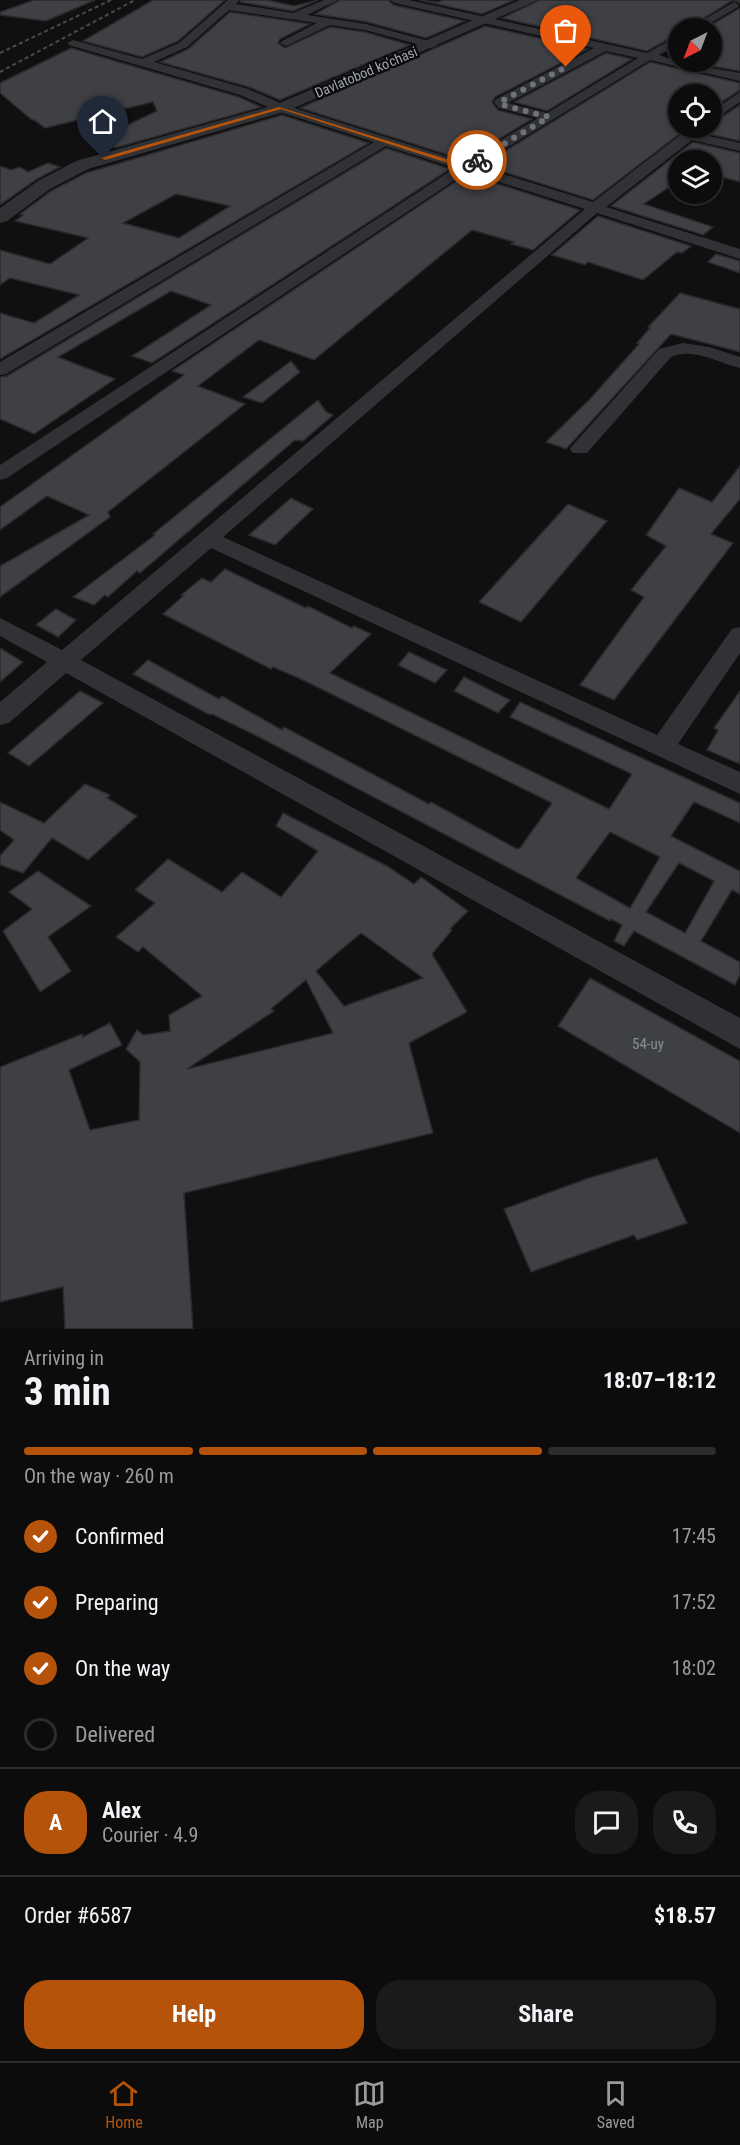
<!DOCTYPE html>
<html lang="en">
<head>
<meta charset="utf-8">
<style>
  body { margin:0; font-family:"Roboto Condensed",sans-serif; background:#1a1a1b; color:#f1f3f6; height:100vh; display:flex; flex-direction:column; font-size:22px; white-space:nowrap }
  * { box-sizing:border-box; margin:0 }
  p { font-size:20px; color:#9a9b9d }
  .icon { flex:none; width:33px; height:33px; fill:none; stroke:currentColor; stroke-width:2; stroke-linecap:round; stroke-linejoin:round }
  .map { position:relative; height:1329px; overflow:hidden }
  .details { display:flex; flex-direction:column; background:#0c0c0d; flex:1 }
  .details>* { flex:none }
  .needle { width:39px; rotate:222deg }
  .controls { position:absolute; left:668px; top:18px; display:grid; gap:12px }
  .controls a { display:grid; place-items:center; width:54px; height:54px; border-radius:50%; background:#0c0c0d; box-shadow:0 3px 9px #0003,0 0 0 2px #2c2c2e; font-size:30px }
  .pin { position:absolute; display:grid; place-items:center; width:51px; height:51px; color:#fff; margin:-62px -26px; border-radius:50% 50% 50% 0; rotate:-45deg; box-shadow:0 0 6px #0007 }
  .pin .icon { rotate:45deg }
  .courier { position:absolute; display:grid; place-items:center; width:60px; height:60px; margin:-30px; border:4px solid #b45309; border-radius:50%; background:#fff; color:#222; box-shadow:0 2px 8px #0007 }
  .head em { font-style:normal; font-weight:700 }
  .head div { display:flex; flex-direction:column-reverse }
  .head { display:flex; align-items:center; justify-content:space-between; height:102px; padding:0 24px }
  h1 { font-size:39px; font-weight:700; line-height:45px }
  .bar { display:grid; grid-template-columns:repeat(4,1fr); gap:9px 6px; align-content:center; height:72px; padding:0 24px }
  .bar i { height:8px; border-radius:4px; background:#2c2c2e }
  .bar .current { background:#b45309 }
  .bar p { grid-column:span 4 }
  .line { display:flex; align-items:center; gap:15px; padding:0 24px; border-top:2px solid #2c2c2e }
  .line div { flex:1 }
  .round { display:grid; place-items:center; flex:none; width:63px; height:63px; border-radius:24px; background:#1a1a1b }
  ol { padding:0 24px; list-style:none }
  li { display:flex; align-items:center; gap:18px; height:66px }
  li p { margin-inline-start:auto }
  li .icon { padding:6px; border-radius:50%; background:#b45309; color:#fff; stroke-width:4 }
  li:last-child { color:#9a9b9d }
  li i { width:33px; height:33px; border:3px solid #2c2c2e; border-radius:50% }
  .action { display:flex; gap:12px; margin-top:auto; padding:12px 24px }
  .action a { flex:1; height:69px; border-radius:24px; background:#b45309; color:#fff; font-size:24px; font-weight:700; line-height:69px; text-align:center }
  .action a+a { background:#1a1a1b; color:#f1f3f6 }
  .tabs { display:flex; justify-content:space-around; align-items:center; height:84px; border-top:2px solid #2c2c2e; background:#0c0c0d; font-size:16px; color:#9a9b9d }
  .tabs a { display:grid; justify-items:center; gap:3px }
  .tabs .current { color:#b45309 }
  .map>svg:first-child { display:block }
</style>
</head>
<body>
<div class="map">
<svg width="740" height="1329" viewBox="0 0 740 1329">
  <rect width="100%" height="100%" fill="#101011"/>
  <g fill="#3f4044" stroke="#2a2a2d" stroke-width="1.5" fill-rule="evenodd">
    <polygon points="34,0 95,0 46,21 0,15 0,12"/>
    <polygon points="153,0 225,0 178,41 142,57 83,41"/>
    <polygon points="241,0 267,0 294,6 318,0 293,11 240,2"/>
    <polygon points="340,0 388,0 394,5 465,21 426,38 367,22 315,14"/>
    <polygon points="419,0 438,2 443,0 514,0 482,14"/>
    <polygon points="540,0 740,0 740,3 733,0 688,28 678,28 678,34 647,51 502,18"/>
    <polygon points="740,8 740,71 688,62 711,62 711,28 706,28"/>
    <polygon points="230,12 310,24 280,39 278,43 285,48 330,27 365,32 410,45 280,100 249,87 160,62 188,49"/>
    <polygon points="485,26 588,49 495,97 492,102 498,110 532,119 464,160 300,108"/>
    <polygon points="71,48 239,97 261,107 115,148 98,139 157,111 153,102 45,128 34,120 32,120 0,93 0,83"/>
    <polygon points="606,53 632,59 547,111 514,102"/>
    <polygon points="650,62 740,83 740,90 711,109 711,94 678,94 678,128 687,128 593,200 482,165"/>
    <polygon points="740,105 740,141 704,133 707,128 711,128 711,124"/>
    <path d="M282,115l87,28 -369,216v-46l34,10 45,-28 -69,-17 -10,7v-35l50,14 38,-26 -73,-17 8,-6 -3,-1 31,-23 35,-18zM176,194l54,12 -51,32 -56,-15z"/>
    <polygon points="693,142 740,153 740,182 711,174 711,160 678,160 678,181 644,204 713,227 703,235 611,206"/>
    <polygon points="386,148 450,169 152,363 132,356 211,305 171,291 58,357 115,379 34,434 0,419 0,377 7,376"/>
    <polygon points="48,163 60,167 37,179 0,205 0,166 11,170 20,167 28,172"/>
    <polygon points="467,174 580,210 533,250 511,244 514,242 472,230 314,360 259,340 198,386 245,404 108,512 110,517 0,597 0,566 89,515 47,496 0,530 0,507 184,375 172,371"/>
    <polygon points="598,216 691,246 682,253 677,252 643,280 588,262 585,265 552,255"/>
    <polygon points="716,254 740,261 740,273 708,262"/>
    <polygon points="680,293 740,309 740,352 671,334 566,449 546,442 590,399 639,344 637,343 650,328 648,327"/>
    <polygon points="291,361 300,372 262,403 243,397"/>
    <polygon points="318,400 326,412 333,415 303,441 295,440 140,573 137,571 108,597 105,595 94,605 73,597 155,535 153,534"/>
    <polygon points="740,466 740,499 711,534 733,543 614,700 580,685 644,597 631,590 666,546 646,535 679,488 712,502"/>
    <polygon points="291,498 313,509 275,545 249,535"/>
    <polygon points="568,504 607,521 521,622 479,602"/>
    <path d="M225,569l81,39 2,-2 44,22 2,-2 17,8 -41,39 275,134 4,2 23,-35 -122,-57 10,-15 220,101v20l-46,-21 -23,34 69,35v23l-8,-4 -31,51 39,21v13l-5,10 -101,-54 -10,15 -10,-5 8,-16 -11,-6 -1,2 -351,-184 -47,-23 -2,1 -77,-41 15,-14 71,39 3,-3 60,34 2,-3 145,77 2,-2 86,47 3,-1 32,-45 -249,-123 -30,-13 -2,2 -108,-55 20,-18 -2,-1 21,-17 9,4zM610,832l50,25 -30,51 -54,-30zM679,863l35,18 -29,52 -39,-21z"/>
    <polygon points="56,609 76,620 58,637 36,625"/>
    <polygon points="0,648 23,662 0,682"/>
    <polygon points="409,652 447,670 435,683 398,665"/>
    <polygon points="464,677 510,700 498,713 454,691"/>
    <polygon points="80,691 103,703 29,766 8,753"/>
    <polygon points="740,691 740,764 707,750 718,730 714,728"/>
    <polygon points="85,784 110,795 107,798 137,816 88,860 52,838 23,873 0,865 0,856 14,840 0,830 0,802 44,823"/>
    <path d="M283,813l104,53 27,18 7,-7 47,34 -18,18 2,1 -20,24 35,58 -58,31 24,90 -249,60 9,136h-128l-2,-42 -63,15v-235l82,-33 1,3 27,-14 12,22 -53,25 21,60 49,-10 1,-58 -14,-13 11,-19 6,5 27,-4 -1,-16 33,-19 -59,-49 -5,5 -22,-15 39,-34 -20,-13 33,-31 54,33 20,-20 39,25 37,-46 -42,-25zM361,933l62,45 -79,28 -28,-35zM306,980l27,53 -146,36 87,-58 -3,-2z"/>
    <polygon points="38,871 91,906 48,937 71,971 40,992 3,931 32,909 9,892"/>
    <polygon points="590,978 740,1061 740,1133 558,1026"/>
    <polygon points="657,1158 687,1223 637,1240 634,1235 531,1272 504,1209 589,1178"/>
  </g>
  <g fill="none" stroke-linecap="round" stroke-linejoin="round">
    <g fill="#313236" fill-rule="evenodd">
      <path d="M228,0h11l-3,4 57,9 31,-13h14l-31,15 59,9 70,19 2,2 -6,3 -67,-18 -35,-5 -44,21 -6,-3 2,-2 35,-18 -88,-13 -42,37 -33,15 94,27 37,16 179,57 74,-44 -39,-10 -5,-6 2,-3 98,-51 -199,-45 -5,-3h19l238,53 31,-17v8l-19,11 19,7 62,11v8l-90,-21 -173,106 116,36 91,-70 7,-4h14l-5,6 40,9v8l-48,-11 -86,67 134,42v10l-143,-46 -374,324 434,198 75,-106 8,-2v26l-62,91 62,28v22l-529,-246 -130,112 659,358v31l-674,-376 -57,50 -9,2v-23l47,-40 -47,-26v-18l62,32 523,-441 -118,-37 -460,306 -7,2v-15l455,-297 -69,-22 -380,228 -6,1v-13l374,-220 -97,-31 -37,-16 -171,-50 -2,-2 6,-3 69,19 37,-16zM606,51l32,7 -91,55 -39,-10z"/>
      <polygon points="734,2 739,5 738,7 702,28 690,28"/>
      <polygon points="740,92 740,102 711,122 711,112"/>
      <path d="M683,343l26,4 31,10v11c-22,-5 -46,-21 -69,-11l-84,96h-14l-3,-4 3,-4 86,-96z"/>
    </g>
    <polygon fill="#313236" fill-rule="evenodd" points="520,0 538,0 287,111 88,169 50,189 7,221 0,223 0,208 38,181 76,161 275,105"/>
    <g stroke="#484a4f" stroke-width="2" stroke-dasharray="4 3" stroke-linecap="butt">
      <polyline points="0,53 111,0"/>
      <polyline points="0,72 135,0"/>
    </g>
  </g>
  <polygon fill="#b45309" points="279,107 465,165 475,159 480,160 463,168 281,109 105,160 101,158"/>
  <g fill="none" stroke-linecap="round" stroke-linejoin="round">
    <polyline stroke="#6f7279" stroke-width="6" stroke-dasharray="0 10.8" points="477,160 549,117 503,105 500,102 566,67"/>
  </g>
  <g text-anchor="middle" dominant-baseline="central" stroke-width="5" stroke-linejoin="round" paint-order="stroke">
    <g font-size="14" fill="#a2a7b1" stroke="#0b0b0c">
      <text transform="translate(366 72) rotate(-23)">Davlatobod ko'chasi</text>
    </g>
    <g font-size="15" fill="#898d96">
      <text x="648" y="1044">54-uy</text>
    </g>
  </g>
</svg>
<div class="controls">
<a><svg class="needle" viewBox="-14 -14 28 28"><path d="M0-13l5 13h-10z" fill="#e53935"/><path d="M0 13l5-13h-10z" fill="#9a9b9d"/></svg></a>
<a><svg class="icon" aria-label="locate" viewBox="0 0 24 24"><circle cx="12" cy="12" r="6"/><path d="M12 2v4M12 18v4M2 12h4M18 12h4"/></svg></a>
<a><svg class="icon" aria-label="layers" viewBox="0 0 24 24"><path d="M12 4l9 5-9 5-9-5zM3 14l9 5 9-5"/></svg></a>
</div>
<div class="pin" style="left:566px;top:67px;background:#ea580c"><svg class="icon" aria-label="bag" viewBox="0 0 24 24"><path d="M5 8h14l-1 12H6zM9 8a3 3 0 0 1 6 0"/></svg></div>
<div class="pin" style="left:103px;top:158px;background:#1f2937"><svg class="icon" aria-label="home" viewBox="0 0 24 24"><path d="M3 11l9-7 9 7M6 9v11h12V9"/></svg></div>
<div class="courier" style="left:477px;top:160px"><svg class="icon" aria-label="bike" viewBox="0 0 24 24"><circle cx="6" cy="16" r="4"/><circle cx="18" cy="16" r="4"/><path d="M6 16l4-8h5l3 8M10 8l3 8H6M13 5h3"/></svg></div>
</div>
<section class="details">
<div class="head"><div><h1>3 min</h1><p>Arriving in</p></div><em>18:07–18:12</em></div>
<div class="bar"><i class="current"></i><i class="current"></i><i class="current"></i><i></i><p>On the way · 260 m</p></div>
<ol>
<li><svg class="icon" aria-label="check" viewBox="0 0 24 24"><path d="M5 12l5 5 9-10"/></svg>Confirmed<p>17:45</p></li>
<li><svg class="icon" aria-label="check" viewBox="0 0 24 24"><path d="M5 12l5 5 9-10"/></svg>Preparing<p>17:52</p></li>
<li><svg class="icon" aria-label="check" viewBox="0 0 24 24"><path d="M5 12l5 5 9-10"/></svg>On the way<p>18:02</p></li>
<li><i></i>Delivered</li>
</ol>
<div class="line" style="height:108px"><b class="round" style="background:#b45309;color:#fff">A</b><div><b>Alex</b><p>Courier · 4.9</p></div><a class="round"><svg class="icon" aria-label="chat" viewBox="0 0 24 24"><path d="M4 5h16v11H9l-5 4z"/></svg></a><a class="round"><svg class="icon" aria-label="phone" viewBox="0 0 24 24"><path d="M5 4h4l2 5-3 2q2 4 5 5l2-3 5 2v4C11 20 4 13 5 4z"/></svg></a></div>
<div class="line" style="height:78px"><div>Order #6587</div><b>$18.57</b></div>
<div class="action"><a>Help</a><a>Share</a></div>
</section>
<nav class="tabs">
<a class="current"><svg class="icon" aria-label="home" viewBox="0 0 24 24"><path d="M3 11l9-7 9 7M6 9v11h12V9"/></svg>Home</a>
<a><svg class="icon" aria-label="map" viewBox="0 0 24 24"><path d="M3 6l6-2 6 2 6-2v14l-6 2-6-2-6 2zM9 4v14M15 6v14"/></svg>Map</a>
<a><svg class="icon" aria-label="saved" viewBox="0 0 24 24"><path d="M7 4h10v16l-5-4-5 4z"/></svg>Saved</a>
</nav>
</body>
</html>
